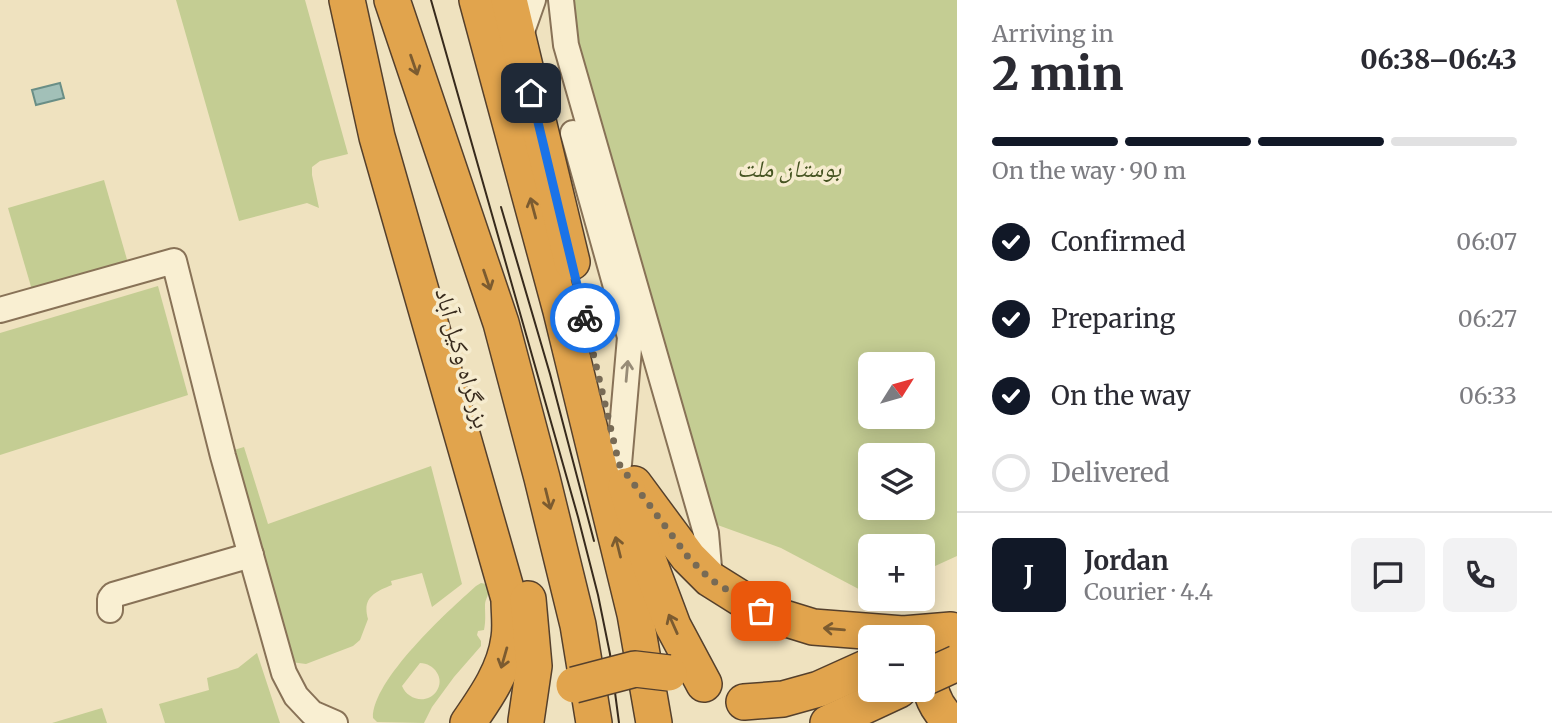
<!DOCTYPE html>
<html lang="en">
<head>
<meta charset="utf-8">
<style>
  body { margin:0; font-family:Merriweather,"Noto Naskh Arabic",serif; background:#f2f2f3; color:#2b2b33; height:100vh; display:flex; flex-direction:column; font-size:26px; white-space:nowrap }
  * { box-sizing:border-box; margin:0 }
  p { font-size:23px; color:#7c7c81 }
  .icon { flex:none; width:38px; height:38px; fill:none; stroke:currentColor; stroke-width:2; stroke-linecap:round; stroke-linejoin:round }
  .map { position:relative; flex:1; overflow:hidden }
  .sheet { display:flex; flex-direction:column; background:#fff; width:595px }
  .sheet>* { flex:none }
  .needle { width:46px; rotate:53deg }
  .fabs { position:absolute; left:858px; top:352px; display:grid; gap:14px }
  .fabs a { display:grid; place-items:center; width:77px; height:77px; border-radius:10px; background:#fff; box-shadow:0 4px 18px #0003; font-size:35px }
  .pin { position:absolute; display:grid; place-items:center; width:60px; height:60px; color:#fff; margin:-30px; border-radius:14px; box-shadow:0 4px 10px #0006 }
  .courier { position:absolute; display:grid; place-items:center; width:70px; height:70px; margin:-35px; border:5px solid #1a73e8; border-radius:50%; background:#fff; color:#222; box-shadow:0 2px 9px #0007 }
  .headline em { font-style:normal; font-weight:800 }
  .headline div { display:flex; flex-direction:column-reverse }
  .headline { display:flex; align-items:center; justify-content:space-between; height:119px; padding:0 35px }
  h1 { font-size:46px; font-weight:800; line-height:52px }
  .bar { display:grid; grid-template-columns:repeat(4,1fr); gap:10px 7px; align-content:center; height:84px; padding:0 35px }
  .bar i { height:9px; border-radius:5px; background:#e1e1e2 }
  .bar .active { background:#111827 }
  .bar p { grid-column:span 4 }
  .line { display:flex; align-items:center; gap:18px; padding:0 35px; border-top:2px solid #e1e1e2 }
  .line div { flex:1 }
  .round { display:grid; place-items:center; flex:none; width:74px; height:74px; border-radius:10px; background:#f2f2f3 }
  ol { padding:0 35px; list-style:none }
  li { display:flex; align-items:center; gap:21px; height:77px }
  li p { margin-inline-start:auto }
  li .icon { padding:7px; border-radius:50%; background:#111827; color:#fff; stroke-width:4 }
  li:last-child { color:#7c7c81 }
  li i { width:38px; height:38px; border:4px solid #e1e1e2; border-radius:50% }
  main { display:flex; flex:1; min-height:0 }
  .map>svg:first-child { display:block }
</style>
</head>
<body>
<main>
<div class="map">
<svg width="957" height="723" viewBox="0 0 957 723">
  <rect width="100%" height="100%" fill="#efe2bf"/>
  <g fill="#c4cd93" fill-rule="evenodd">
    <polygon points="176,0 305,0 348,154 320,161 312,167 312,175 319,208 307,203 239,221"/>
    <path d="M572,0h385v556l-35,16v-26h-52v49l-89,-47 -69,-25 -139,-502zM870,364h52v52h-52zM870,455h52v53h-52z"/>
    <polygon points="104,180 128,263 32,290 8,208"/>
    <polygon points="158,286 188,395 0,455 0,333"/>
    <path d="M244,447l24,77 163,-58 31,118 -30,23 -10,-34 -31,8 1,4c-18,7 -30,13 -24,34l-8,21 -7,6 -47,18 -15,-2 -57,-212z"/>
    <path d="M481,583l5,1 4,4c-1,6 -5,12 -5,17 0,10 1,15 -1,25l-6,1 -1,4 4,6v5l-27,31 -22,30 -8,16 -47,-1 -4,-4c-1,-38 75,-107 103,-132zM420,663c14,0 26,16 16,29 -10,13 -29,7 -34,-6z"/>
    <polygon points="257,653 280,723 165,723 159,704 209,690 207,678 238,668"/>
    <polygon points="102,708 107,723 52,723"/>
  </g>
  <polygon fill="#a2c0b8" stroke="#698e86" stroke-width="2" points="60,83 64,98 36,105 32,90"/>
  <g fill="none" stroke-linecap="round" stroke-linejoin="round">
    <g stroke="#887257" stroke-width="28">
      <g id="minor">
        <polyline points="561,0 566,45 706,533 710,579"/>
        <polyline points="519,40 533,0"/>
        <polyline points="573,133 630,337 619,464"/>
        <polyline points="0,310 174,261 223,456 284,673 296,696 312,713 335,723"/>
        <polyline points="110,610 110,599 113,595 251,555"/>
      </g>
    </g>
    <g stroke="#55402c" stroke-width="38">
      <g id="highway">
        <path d="M347,0l30,137 132,462c0,13 2,27 0,39 -4,32 -23,59 -41,85"/>
        <polyline points="392,0 501,323 542,478 578,625 594,723"/>
        <polyline points="477,0 561,311 635,614 654,723"/>
        <polyline points="509,0 572,262"/>
        <polyline points="634,484 688,557 710,579 761,611 813,627 903,634 951,630"/>
        <polyline points="626,486 649,562 673,626 704,684"/>
        <path d="M936,649c-2,7 -6,15 -7,22 -1,21 8,39 23,52"/>
        <polyline points="744,702 783,699 819,689 870,666"/>
        <polyline points="526,721 534,666 528,599"/>
        <polyline points="828,723 899,690"/>
      </g>
    </g>
    <use href="#minor" stroke="#f9efd2" stroke-width="24"/>
    <use href="#highway" stroke="#e1a44d" stroke-width="35"/>
    <g stroke="#372a1c" stroke-width="2">
      <polyline points="431,0 578,517 598,595 610,654 619,723"/>
      <polyline points="501,207 550,374 594,541"/>
    </g>
    <g stroke="#55402c" stroke-width="38" stroke-linecap="butt">
      <g id="highway-bridge">
        <polyline points="922,679 957,663"/>
        <polyline points="574,685 635,669 669,673"/>
      </g>
    </g>
    <use href="#highway-bridge" stroke="#e1a44d" stroke-width="35"/>
  </g>
  <defs><path id="oneway-shaft" d="M-6 0H5M1.5-3L5.5 0L1.5 3" fill="none" stroke-width="1.6" stroke-linecap="round" stroke-linejoin="round" transform="scale(1.75)"/></defs>
  <g stroke="#7b5b30">
    <use href="#oneway-shaft" transform="translate(414 65) rotate(71)"/>
    <use href="#oneway-shaft" transform="translate(533 208) rotate(-105)"/>
    <use href="#oneway-shaft" transform="translate(487 280) rotate(71)"/>
    <use href="#oneway-shaft" transform="translate(548 499) rotate(76)"/>
    <use href="#oneway-shaft" transform="translate(618 547) rotate(-104)"/>
    <use href="#oneway-shaft" transform="translate(673 624) rotate(-114)"/>
    <use href="#oneway-shaft" transform="translate(834 629) rotate(-175)"/>
    <use href="#oneway-shaft" transform="translate(504 658) rotate(106)"/>
  </g>
  <use stroke="#988c77" href="#oneway-shaft" transform="translate(627 371) rotate(-85)"/>
  <g fill="none" stroke-linecap="round" stroke-linejoin="round">
    <polyline stroke="#776a55" stroke-width="7" stroke-dasharray="0 12.6" points="585,318 619,464 688,557 710,579 761,611"/>
    <polyline stroke="#1a73e8" stroke-width="9" points="531,93 585,318"/>
  </g>
  <g text-anchor="middle" dominant-baseline="central" stroke-width="7" stroke-linejoin="round" paint-order="stroke">
    <g font-size="24" font-style="italic" fill="#465422" stroke="#f6eccf">
      <text x="789" y="168">بوستان ملت</text>
    </g>
    <g font-size="24" fill="#372a1c" stroke="#f6eccf">
      <text transform="translate(463 358) rotate(74)">بزرگراه وکیل آباد</text>
    </g>
  </g>
</svg>
<div class="fabs">
<a><svg class="needle" viewBox="-14 -14 28 28"><path d="M0-13l5 13h-10z" fill="#e53935"/><path d="M0 13l5-13h-10z" fill="#7c7c81"/></svg></a>
<a><svg class="icon" aria-label="layers" viewBox="0 0 24 24"><path d="M12 4l9 5-9 5-9-5zM3 14l9 5 9-5"/></svg></a>
<a>+</a>
<a>−</a>
</div>
<div class="pin" style="left:761px;top:611px;background:#ea580c"><svg class="icon" aria-label="bag" viewBox="0 0 24 24"><path d="M5 8h14l-1 12H6zM9 8a3 3 0 0 1 6 0"/></svg></div>
<div class="pin" style="left:531px;top:93px;background:#1f2937"><svg class="icon" aria-label="home" viewBox="0 0 24 24"><path d="M3 11l9-7 9 7M6 9v11h12V9"/></svg></div>
<div class="courier" style="left:585px;top:318px"><svg class="icon" aria-label="bike" viewBox="0 0 24 24"><circle cx="6" cy="16" r="4"/><circle cx="18" cy="16" r="4"/><path d="M6 16l4-8h5l3 8M10 8l3 8H6M13 5h3"/></svg></div>
</div>
<section class="sheet">
<div class="headline"><div><h1>2 min</h1><p>Arriving in</p></div><em>06:38–06:43</em></div>
<div class="bar"><i class="active"></i><i class="active"></i><i class="active"></i><i></i><p>On the way · 90 m</p></div>
<ol>
<li><svg class="icon" aria-label="check" viewBox="0 0 24 24"><path d="M5 12l5 5 9-10"/></svg>Confirmed<p>06:07</p></li>
<li><svg class="icon" aria-label="check" viewBox="0 0 24 24"><path d="M5 12l5 5 9-10"/></svg>Preparing<p>06:27</p></li>
<li><svg class="icon" aria-label="check" viewBox="0 0 24 24"><path d="M5 12l5 5 9-10"/></svg>On the way<p>06:33</p></li>
<li><i></i>Delivered</li>
</ol>
<div class="line" style="height:126px"><b class="round" style="background:#111827;color:#fff">J</b><div><b>Jordan</b><p>Courier · 4.4</p></div><a class="round"><svg class="icon" aria-label="chat" viewBox="0 0 24 24"><path d="M4 5h16v11H9l-5 4z"/></svg></a><a class="round"><svg class="icon" aria-label="phone" viewBox="0 0 24 24"><path d="M5 4h4l2 5-3 2q2 4 5 5l2-3 5 2v4C11 20 4 13 5 4z"/></svg></a></div>
</section>
</main>
</body>
</html>
